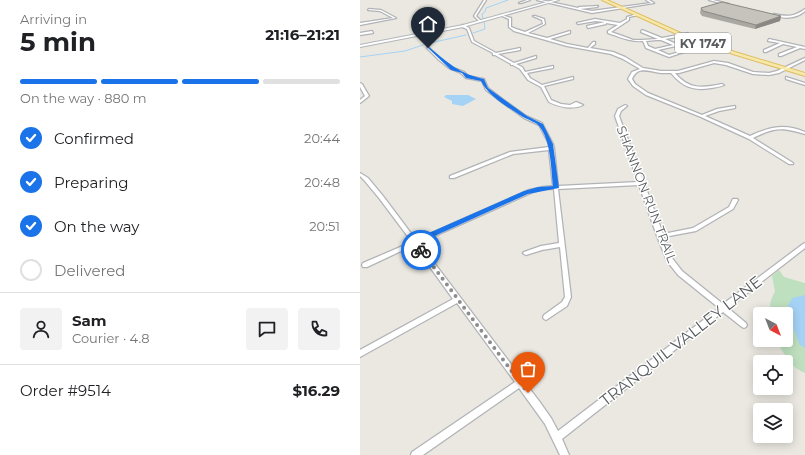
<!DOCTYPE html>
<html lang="en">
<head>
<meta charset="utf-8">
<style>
  body { margin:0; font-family:Montserrat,sans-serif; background:#f2f2f2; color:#202124; height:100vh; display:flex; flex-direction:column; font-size:15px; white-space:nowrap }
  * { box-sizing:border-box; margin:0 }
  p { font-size:13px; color:#757577 }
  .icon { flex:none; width:22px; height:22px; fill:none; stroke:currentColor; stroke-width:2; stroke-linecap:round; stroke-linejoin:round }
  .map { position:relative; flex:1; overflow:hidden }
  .details { display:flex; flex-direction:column; background:#fff; width:360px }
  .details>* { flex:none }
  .needle { width:26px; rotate:138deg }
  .fabs { position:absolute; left:393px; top:307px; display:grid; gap:8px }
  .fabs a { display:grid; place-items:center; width:40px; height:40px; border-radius:4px; background:#fff; box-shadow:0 2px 10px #0003; font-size:20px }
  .pin { position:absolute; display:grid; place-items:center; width:34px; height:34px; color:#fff; margin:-41px -17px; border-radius:50% 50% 50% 0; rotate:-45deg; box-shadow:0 0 4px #0007 }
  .pin .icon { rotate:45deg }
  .courier { position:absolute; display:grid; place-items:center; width:40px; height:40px; margin:-20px; border:3px solid #1a73e8; border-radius:50%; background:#fff; color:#222; box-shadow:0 1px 5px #0007 }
  .overview em { font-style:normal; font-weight:700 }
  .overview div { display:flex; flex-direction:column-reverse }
  .overview { display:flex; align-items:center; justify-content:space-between; height:68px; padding:0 20px }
  h1 { font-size:26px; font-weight:700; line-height:30px }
  .bar { display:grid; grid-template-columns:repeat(4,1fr); gap:6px 4px; align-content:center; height:48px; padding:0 20px }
  .bar i { height:5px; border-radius:3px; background:#e0e0e0 }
  .bar .on { background:#1a73e8 }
  .bar p { grid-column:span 4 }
  .line { display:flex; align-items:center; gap:10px; padding:0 20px; border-top:1px solid #e0e0e0 }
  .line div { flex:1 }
  .round { display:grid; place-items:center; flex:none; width:42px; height:42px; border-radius:4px; background:#f2f2f2 }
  ol { padding:0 20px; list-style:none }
  li { display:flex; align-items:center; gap:12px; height:44px }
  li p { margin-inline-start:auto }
  li .icon { padding:4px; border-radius:50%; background:#1a73e8; color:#fff; stroke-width:4 }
  li:last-child { color:#757577 }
  li i { width:22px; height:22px; border:2px solid #e0e0e0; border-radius:50% }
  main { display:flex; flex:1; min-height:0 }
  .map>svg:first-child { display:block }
</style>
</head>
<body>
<main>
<section class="details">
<div class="overview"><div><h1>5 min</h1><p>Arriving in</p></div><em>21:16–21:21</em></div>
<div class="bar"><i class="on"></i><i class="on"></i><i class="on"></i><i></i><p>On the way · 880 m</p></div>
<ol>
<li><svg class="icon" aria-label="check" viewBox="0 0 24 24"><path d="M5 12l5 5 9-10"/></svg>Confirmed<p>20:44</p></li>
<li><svg class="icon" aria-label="check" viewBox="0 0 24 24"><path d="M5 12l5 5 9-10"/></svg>Preparing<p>20:48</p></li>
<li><svg class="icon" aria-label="check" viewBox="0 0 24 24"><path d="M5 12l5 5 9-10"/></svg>On the way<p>20:51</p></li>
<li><i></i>Delivered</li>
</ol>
<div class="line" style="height:72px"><a class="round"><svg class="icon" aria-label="person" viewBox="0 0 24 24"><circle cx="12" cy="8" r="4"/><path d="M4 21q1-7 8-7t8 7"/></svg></a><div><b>Sam</b><p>Courier · 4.8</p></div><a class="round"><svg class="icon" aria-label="chat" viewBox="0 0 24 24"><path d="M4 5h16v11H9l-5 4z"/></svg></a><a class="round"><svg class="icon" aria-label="phone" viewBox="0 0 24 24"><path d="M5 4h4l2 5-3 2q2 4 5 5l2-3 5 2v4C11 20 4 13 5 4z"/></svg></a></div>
<div class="line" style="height:52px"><div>Order #9514</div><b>$16.29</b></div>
</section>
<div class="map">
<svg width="445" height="455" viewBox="0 0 445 455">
  <rect width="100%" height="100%" fill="#eae8e0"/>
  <path fill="#bfe0bf" d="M419,270l5,7 21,6v90c-18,-8 -19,-19 -30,-33h11v-26h-16c0,-9 0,-15 5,-22l-3,-16z"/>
  <g fill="#a5d3f5">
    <polygon points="86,95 108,95 116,99 103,106 92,104 92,101 84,97"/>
    <polygon points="445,295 445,348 440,345 426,310 432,298"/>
  </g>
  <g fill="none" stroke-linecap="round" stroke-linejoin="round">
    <g stroke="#a5d3f5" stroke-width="1">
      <polyline points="123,19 122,14 125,12 126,8 148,0"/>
      <polyline points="113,33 125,29 124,21"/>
      <polyline points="70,43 106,35"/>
      <polyline points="0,57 45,51 66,44"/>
    </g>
    <g stroke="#b1b3b7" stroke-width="2.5">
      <g id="street">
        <polygon points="124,0 126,0 116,16 121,21 120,22 114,16"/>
        <polygon points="167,0 170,0 161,3 159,3"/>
        <polygon points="177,0 181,0 218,8 219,7 238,6 237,7 220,9 232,11 291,3 286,0 289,0 294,3 232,13"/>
        <polygon points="349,0 353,0 369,4 368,5"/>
        <polygon points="9,9 21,10 36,18 0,25 0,23 33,18 20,11 8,10"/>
        <path d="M445,9v2c-9,8 -22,8 -32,4l1,-1c13,3 20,3 31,-5z"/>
        <path d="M277,14l1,1 -9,2v3l-18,12 17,6 5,2h8l17,-1 -17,-7 1,-2 20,8 26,-5 1,2 -24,4 25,11 -21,7 -23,-9 -3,-7c-13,1 -23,-4 -35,-8v-2l10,-6 -12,-2v1l-18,4 -1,-2 18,-4 -10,-1 -17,3 -1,-1 18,-4 25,4 7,-4v-2zM297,40h4l12,5 -18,4 -7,-3 -2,-5zM316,46l10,4 -17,5 -11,-5z"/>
        <path d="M140,15h2l9,3v9l5,2 9,3 18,-8 -1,-4 -9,-4h2l9,3 1,5 -17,9 19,5 23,-7v2l-20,6 17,5 21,4 5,-6h2v2l-5,4 23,4 12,5 18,11 18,3h17l36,-10 14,2 25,9 16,1 8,-2 28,-13v2l-26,13 -10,2 -16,-1 -27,-9 -12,-2 -35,10h-4c14,17 27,15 47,11l2,1c-4,2 -8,2 -13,3 -18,3 -28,-1 -40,-15 -3,0 -7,0 -10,0 -12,-1 -23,-8 -29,6l3,5 13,9 54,22 15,-6 18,-3v2l-16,3 -14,5 45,20c19,-9 35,-13 55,-4v2c-23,-7 -30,-7 -52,4l40,25v1h-4l-40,-25 -48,-22 -55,-22 -13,-9 -5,-7 4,-7 8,-3 -17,-10 -12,-5 -44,-8 -53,-15 -5,-4v-8z"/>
        <path d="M102,25h2l5,3 5,13 22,12 24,-5v2l-22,4 16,9 22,-7v2l-20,6 6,3 3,5 28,-6v2l-26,5 3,5 12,7 31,-8v2l-29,7 7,14 10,4 9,1 6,-3 7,3c-10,5 -24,2 -34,-3l-8,-15 -13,-7 -8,-11 -7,-4h-2v-1l-16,-9h-2v-2l-21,-11 -5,-13 -5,-2z"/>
        <polygon points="12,31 13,33 0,35 0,33"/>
        <path d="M65,32h2l5,6 -3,2v8l12,11 10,8 13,5 4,4 16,3 4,9 17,13 21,15 16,7 11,21 1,4 4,38 80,-4 -23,-66 3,-7 7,-4 2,1 -6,5 -2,5 44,118 30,-6 36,-21 4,-8h4l1,1 -5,9 -37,22 -32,6 8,21 10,13 41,33 80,-60 2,-1v5l-77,60 18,15 1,2 -1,2 -2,1 -2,-1 -19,-15 -161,127 7,16h-9l-15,-31 -26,-36 -96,67h-12l1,-3 103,-70 -58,-79 -97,54v-7l93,-51 -39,-54 -47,22h-4l-1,-2 1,-2 49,-21 -33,-44 -15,-18 -4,-4v-3l8,5 15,18 33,44 113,-50 14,-3 10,-1 -4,-36 -36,4 -59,24h-4v-2l60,-24 39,-5v-3l-10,-19 -15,-7 -21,-15 -17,-13 -4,-9 -16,-3 -5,-5 -12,-5 -10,-8 -12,-12v-8l2,-2zM279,185l18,51 10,25 11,14 41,33 -161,123 -7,-13 -12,-17 -120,-158 114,-51 10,-3h11l5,54 -18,3 -17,6 -1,1 1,1 2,1 16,-5 18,-3 5,50 -3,5 -18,13 -1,2 1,2 2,1 21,-14 4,-9 -13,-108z"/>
        <polygon points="409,39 445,47 445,49 440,48 421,56 419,56 419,54 437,47 423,44 406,52 404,52 404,50 420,43 408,41"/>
        <polygon points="426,77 445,83 445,85 426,79"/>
        <polygon points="0,83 2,84 9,96 0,103 0,100 5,96 0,87"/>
      </g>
    </g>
    <g stroke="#b2b5b9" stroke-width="2">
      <polygon id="secondary" points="194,0 199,0 103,27 0,47 0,45 103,25"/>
    </g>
    <g stroke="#e1bd63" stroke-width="2">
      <polygon id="primary" points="242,0 247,0 323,34 375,52 445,73 445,76 373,54 321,36"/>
    </g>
    <use href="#street" fill="#fff" fill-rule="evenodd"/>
    <use href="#secondary" fill="#fff" fill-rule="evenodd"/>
    <use href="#primary" fill="#f5e9aa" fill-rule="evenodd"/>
  </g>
  <polygon fill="#aaa8a3" points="341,8 421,16 420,21 395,29 342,16 340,13"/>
  <polygon fill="#8b8884" points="421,16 420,21 395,29 396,25"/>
  <polygon fill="#c6c3bd" stroke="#8b8884" points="362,2 421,16 396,25 343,11 341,8"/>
  <path fill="#1a73e8" d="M67,47h2c19,16 31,27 55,32l4,9 18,13 21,15 16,8 10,20 6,44 -31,6 -109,49 6,7 -4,3c-4,-1 -10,-9 -8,-13l111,-49 14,-4 15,-1c-2,-17 -2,-46 -14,-60 -3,-4 -11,-6 -16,-9 -14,-9 -35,-21 -42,-36l-15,-3 -4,-5 -11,-3z"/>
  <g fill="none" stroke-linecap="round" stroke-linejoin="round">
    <polyline stroke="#8c8d8c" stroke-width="4" stroke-dasharray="0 7.2" points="61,250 168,393"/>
  </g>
  <g text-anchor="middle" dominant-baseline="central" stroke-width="3" stroke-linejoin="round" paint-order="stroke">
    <rect fill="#fff" stroke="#8b8d8f" stroke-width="1" x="315" y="33" width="56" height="20" rx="3"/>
    <g font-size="12" font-weight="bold" fill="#595c5f">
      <text x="343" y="43">KY 1747</text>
    </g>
    <g font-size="13" fill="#595c5f" stroke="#fff">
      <text transform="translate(287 194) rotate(69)">SHANNON RUN TRAIL</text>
    </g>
    <g font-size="16" fill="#595c5f" stroke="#fff">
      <text transform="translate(321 341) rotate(-38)">TRANQUIL VALLEY LANE</text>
    </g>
  </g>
</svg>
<div class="fabs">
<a><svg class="needle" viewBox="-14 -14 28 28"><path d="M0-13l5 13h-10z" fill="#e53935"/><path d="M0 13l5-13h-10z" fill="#757577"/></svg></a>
<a><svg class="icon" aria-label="locate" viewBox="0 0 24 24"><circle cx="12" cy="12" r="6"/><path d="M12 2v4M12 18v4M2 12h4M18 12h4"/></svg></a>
<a><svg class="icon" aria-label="layers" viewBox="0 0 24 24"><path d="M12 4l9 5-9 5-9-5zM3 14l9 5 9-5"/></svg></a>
</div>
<div class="pin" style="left:168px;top:393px;background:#ea580c"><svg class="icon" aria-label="bag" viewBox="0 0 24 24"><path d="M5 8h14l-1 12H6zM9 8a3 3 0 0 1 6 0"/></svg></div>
<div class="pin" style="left:68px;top:48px;background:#1f2937"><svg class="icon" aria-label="home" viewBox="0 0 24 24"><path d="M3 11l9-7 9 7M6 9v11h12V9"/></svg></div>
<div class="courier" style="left:61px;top:250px"><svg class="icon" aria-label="bike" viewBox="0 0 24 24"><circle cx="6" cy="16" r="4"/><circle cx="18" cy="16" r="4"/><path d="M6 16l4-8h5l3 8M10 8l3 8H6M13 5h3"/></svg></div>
</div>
</main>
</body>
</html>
